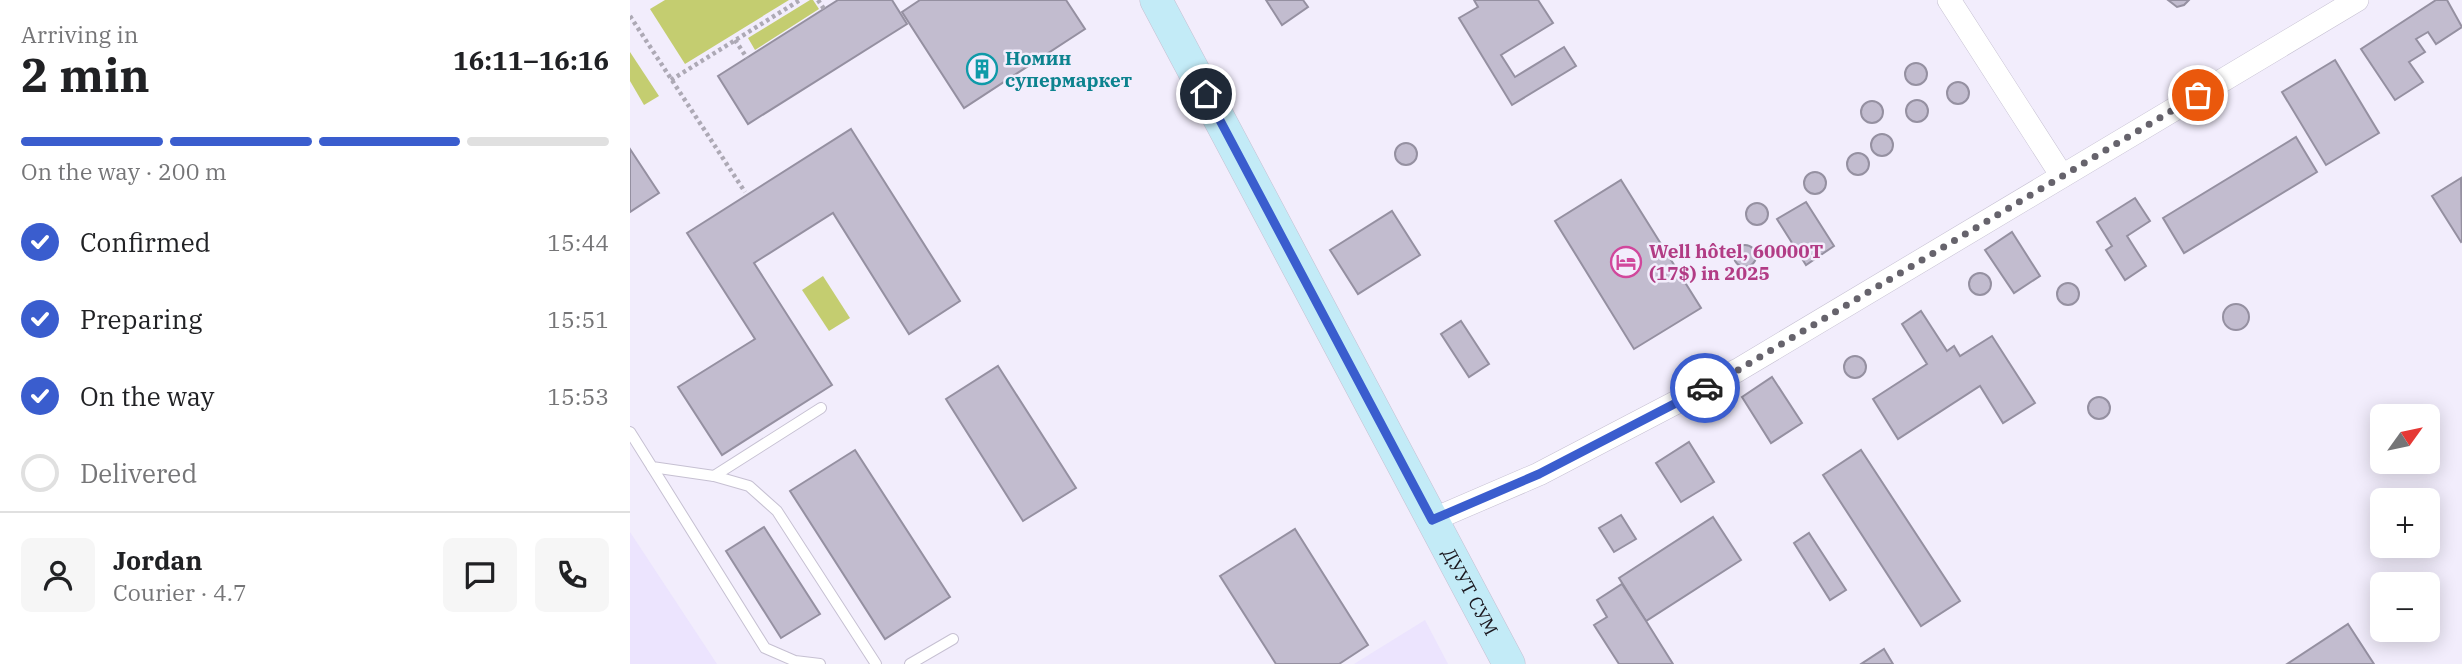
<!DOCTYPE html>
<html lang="en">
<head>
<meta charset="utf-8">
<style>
  body { margin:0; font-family:"IBM Plex Serif",serif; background:#f6f6f6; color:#202124; height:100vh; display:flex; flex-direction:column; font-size:26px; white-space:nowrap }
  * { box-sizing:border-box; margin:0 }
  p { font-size:23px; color:#757577 }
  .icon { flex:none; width:38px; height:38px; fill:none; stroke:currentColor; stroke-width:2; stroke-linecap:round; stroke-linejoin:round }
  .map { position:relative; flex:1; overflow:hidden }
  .details { display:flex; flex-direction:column; background:#fff; width:630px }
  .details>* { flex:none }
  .needle { width:46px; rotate:57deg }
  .controls { position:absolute; left:1740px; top:404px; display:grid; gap:14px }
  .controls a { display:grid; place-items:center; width:70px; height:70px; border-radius:10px; background:#fff; box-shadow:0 4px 18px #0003; font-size:35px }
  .pin { position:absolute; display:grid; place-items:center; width:60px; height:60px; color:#fff; margin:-30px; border:4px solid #fff; border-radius:50%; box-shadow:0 2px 7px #0007 }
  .courier { position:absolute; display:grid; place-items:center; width:70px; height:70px; margin:-35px; border:5px solid #3a5dce; border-radius:50%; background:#fff; color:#222; box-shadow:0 2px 9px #0007 }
  .summary em { font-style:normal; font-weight:700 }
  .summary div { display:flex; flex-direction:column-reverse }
  .summary { display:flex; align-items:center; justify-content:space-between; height:119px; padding:0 21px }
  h1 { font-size:46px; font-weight:700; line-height:52px }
  .bar { display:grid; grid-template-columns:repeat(4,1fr); gap:10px 7px; align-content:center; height:84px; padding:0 21px }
  .bar i { height:9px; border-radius:5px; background:#e0e0e0 }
  .bar .selected { background:#3a5dce }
  .bar p { grid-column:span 4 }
  .line { display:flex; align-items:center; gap:18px; padding:0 21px; border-top:2px solid #e0e0e0 }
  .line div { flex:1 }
  .round { display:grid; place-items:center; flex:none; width:74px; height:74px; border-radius:10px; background:#f6f6f6 }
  ol { padding:0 21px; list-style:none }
  li { display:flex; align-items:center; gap:21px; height:77px }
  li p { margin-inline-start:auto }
  li .icon { padding:7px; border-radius:50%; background:#3a5dce; color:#fff; stroke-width:4 }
  li:last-child { color:#757577 }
  li i { width:38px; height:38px; border:4px solid #e0e0e0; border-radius:50% }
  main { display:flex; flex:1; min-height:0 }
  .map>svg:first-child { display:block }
</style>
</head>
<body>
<main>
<section class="details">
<div class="summary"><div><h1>2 min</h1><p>Arriving in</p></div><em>16:11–16:16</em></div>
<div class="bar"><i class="selected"></i><i class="selected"></i><i class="selected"></i><i></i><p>On the way · 200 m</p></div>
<ol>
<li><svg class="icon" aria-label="check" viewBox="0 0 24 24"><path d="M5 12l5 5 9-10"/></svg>Confirmed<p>15:44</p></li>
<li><svg class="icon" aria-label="check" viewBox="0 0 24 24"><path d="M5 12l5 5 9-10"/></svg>Preparing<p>15:51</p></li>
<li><svg class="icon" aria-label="check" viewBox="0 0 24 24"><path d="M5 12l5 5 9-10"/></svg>On the way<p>15:53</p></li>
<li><i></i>Delivered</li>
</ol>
<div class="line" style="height:126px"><a class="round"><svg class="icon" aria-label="person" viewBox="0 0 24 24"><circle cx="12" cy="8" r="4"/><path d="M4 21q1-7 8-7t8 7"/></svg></a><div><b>Jordan</b><p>Courier · 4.7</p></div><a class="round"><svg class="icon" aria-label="chat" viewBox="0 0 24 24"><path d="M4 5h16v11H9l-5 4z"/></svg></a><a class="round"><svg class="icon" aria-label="phone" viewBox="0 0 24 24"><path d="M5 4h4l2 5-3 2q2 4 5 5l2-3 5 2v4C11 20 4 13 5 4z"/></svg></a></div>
</section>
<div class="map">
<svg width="1832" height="664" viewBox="0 0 1832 664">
  <rect width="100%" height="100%" fill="#f2edfc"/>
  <g fill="#ece4fe">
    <polygon points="0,532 87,664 0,664"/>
    <polygon points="795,620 818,664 724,664"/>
  </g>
  <g fill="#c4cd70">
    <polygon points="35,0 159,0 55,64 20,9"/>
    <polygon points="180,0 183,0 189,9 125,50 118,38"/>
    <polygon points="0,52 29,96 14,105 0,81"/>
    <polygon points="193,276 220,318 199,331 172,290"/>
  </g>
  <g fill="#c2bccf" stroke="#9590a1" stroke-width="2">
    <polygon points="208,0 262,0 277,24 118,124 88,76"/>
    <polygon points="436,0 455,29 334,108 272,12 290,0"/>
    <polygon points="636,0 673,0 678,7 652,25"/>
    <polygon points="844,0 908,0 923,23 871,55 885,77 934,47 946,66 882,105 829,18 848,7"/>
    <polygon points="1538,0 1559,0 1554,5 1547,7"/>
    <polygon points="1806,0 1817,0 1832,27 1806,44 1798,32 1786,39 1795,52 1779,62 1793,82 1765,100 1731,49"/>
    <polygon points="1705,60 1749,133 1696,165 1652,92"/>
    <circle cx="1286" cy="74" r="11"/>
    <circle cx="1328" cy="93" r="11"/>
    <circle cx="1287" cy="111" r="11"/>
    <circle cx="1242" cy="112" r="11"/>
    <polygon points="221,129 330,301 279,334 203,213 124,263 202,385 92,455 48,387 125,339 57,233"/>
    <circle cx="1252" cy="145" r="11"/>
    <polygon points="1666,137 1687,172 1554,253 1533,218"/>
    <circle cx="776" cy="154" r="11"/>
    <polygon points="0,149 29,193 0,212"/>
    <circle cx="1228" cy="164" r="11"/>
    <circle cx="1185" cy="183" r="11"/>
    <polygon points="1831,178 1832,241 1831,242 1802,196"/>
    <polygon points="991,180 1071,308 1004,349 925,221"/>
    <polygon points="1505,198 1520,221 1497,236 1516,266 1495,280 1476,250 1482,246 1467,222"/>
    <polygon points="1176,202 1204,246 1176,265 1147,219"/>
    <circle cx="1127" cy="214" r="11"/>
    <polygon points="762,211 790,255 728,294 700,250"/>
    <polygon points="1382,232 1410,276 1384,293 1355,250"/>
    <circle cx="1115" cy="256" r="11"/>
    <circle cx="1350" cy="284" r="11"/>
    <circle cx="1438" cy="294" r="11"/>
    <circle cx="1606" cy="317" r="13"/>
    <polygon points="1291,311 1317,351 1324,346 1330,356 1362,336 1405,403 1373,423 1350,386 1268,439 1243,399 1297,364 1272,324"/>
    <polygon points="831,321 859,364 839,377 811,334"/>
    <circle cx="1225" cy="367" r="11"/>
    <polygon points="368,366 446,488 393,521 316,399"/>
    <polygon points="1142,377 1172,423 1141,443 1112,397"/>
    <circle cx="1469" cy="408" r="11"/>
    <polygon points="1059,442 1084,482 1051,502 1026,463"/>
    <polygon points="225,450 320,597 255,639 160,491"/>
    <polygon points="1231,450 1330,601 1291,626 1193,475"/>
    <polygon points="991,515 1006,539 984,552 969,528"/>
    <polygon points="1083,517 1111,560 1016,621 989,578"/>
    <polygon points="134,527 190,614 151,638 96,551"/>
    <polygon points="665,529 738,645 709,664 646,664 590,576"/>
    <polygon points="1179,533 1216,590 1200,600 1164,543"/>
    <polygon points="992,584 1016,621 1043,664 989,664 964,625 977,617 967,600"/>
    <polygon points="1718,624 1744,664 1657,664"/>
    <polygon points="1254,649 1263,664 1231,664"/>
  </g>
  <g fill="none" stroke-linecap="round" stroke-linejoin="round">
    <g stroke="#c6c0d2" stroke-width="12">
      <g id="lane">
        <polyline points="0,432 22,467 84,476 119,486 147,511 246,664"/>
        <polyline points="22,467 135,648 165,661 190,664"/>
        <polyline points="84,476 191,408"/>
        <polyline points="280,664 323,639"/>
      </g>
    </g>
    <g stroke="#c6c0d2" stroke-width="24">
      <g id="street">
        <polyline points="1319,0 1432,176"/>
        <polyline points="802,520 909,474 1108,370 1727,0"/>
      </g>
    </g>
    <g stroke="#c6c0d2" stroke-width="33">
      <g id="secondary">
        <path id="s1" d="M526,0l353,664"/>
      </g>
    </g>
    <g stroke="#ada9b5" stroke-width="4.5" stroke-dasharray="3.5 3.5" stroke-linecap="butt">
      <polyline points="188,0 194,9"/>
      <polyline points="0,16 115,192"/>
      <polyline points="105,40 117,58"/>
      <polyline points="41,80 170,0"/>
    </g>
    <use href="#lane" stroke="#fff" stroke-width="10"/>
    <use href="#street" stroke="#fff" stroke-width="23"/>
    <use href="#secondary" stroke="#c3ebf7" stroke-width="32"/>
  </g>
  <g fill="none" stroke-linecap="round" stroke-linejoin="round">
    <polyline stroke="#66636c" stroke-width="7" stroke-dasharray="0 12.6" points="1075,388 1108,370 1568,95"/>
    <polyline stroke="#3a5dce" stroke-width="9" points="576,94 802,520 909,474 1075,388"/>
  </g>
  <defs>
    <g id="building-ring" transform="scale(1.575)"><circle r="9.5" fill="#f2edfc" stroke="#0f9aa8" stroke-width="1.5"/><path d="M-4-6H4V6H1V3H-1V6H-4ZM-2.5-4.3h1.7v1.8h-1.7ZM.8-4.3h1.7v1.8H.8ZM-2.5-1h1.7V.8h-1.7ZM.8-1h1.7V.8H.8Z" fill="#0f9aa8"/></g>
    <g id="hotel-ring" transform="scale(1.575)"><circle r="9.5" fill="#f2edfc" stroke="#d1479c" stroke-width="1.5"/><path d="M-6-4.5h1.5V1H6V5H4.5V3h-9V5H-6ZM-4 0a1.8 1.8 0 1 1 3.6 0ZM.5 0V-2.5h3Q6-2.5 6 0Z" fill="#d1479c"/></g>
  </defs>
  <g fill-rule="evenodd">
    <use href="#building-ring" x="352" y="69"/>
    <use href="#hotel-ring" x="996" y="262"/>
  </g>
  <g text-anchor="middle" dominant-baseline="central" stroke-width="5" stroke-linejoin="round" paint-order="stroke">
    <g font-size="19" font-weight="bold" fill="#0d838f" stroke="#f2edfc" text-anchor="start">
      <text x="375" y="58">Номин<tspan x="375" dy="22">супермаркет</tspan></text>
    </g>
    <g font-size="19" font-weight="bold" fill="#b23c85" stroke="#f2edfc" text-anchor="start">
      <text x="1019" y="251">Well hôtel, 60000T<tspan x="1019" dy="22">(17$) in 2025</tspan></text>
    </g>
    <g font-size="19" fill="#1b181f" stroke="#f2edfc">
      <text stroke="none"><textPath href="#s1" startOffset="670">ДУУТ СУМ</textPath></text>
    </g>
  </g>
</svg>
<div class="controls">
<a><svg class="needle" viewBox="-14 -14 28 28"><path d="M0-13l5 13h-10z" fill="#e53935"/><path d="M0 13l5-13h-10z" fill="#757577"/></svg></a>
<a>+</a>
<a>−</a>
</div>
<div class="pin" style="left:1568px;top:95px;background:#ea580c"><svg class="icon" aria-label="bag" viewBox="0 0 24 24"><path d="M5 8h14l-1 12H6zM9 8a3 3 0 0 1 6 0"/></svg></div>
<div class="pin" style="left:576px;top:94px;background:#1f2937"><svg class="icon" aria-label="home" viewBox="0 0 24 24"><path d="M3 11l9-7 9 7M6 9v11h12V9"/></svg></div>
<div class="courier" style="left:1075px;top:388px"><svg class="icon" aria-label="car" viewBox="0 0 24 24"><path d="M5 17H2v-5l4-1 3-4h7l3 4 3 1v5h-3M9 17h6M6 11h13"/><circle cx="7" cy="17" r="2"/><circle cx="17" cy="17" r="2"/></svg></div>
</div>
</main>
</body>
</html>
